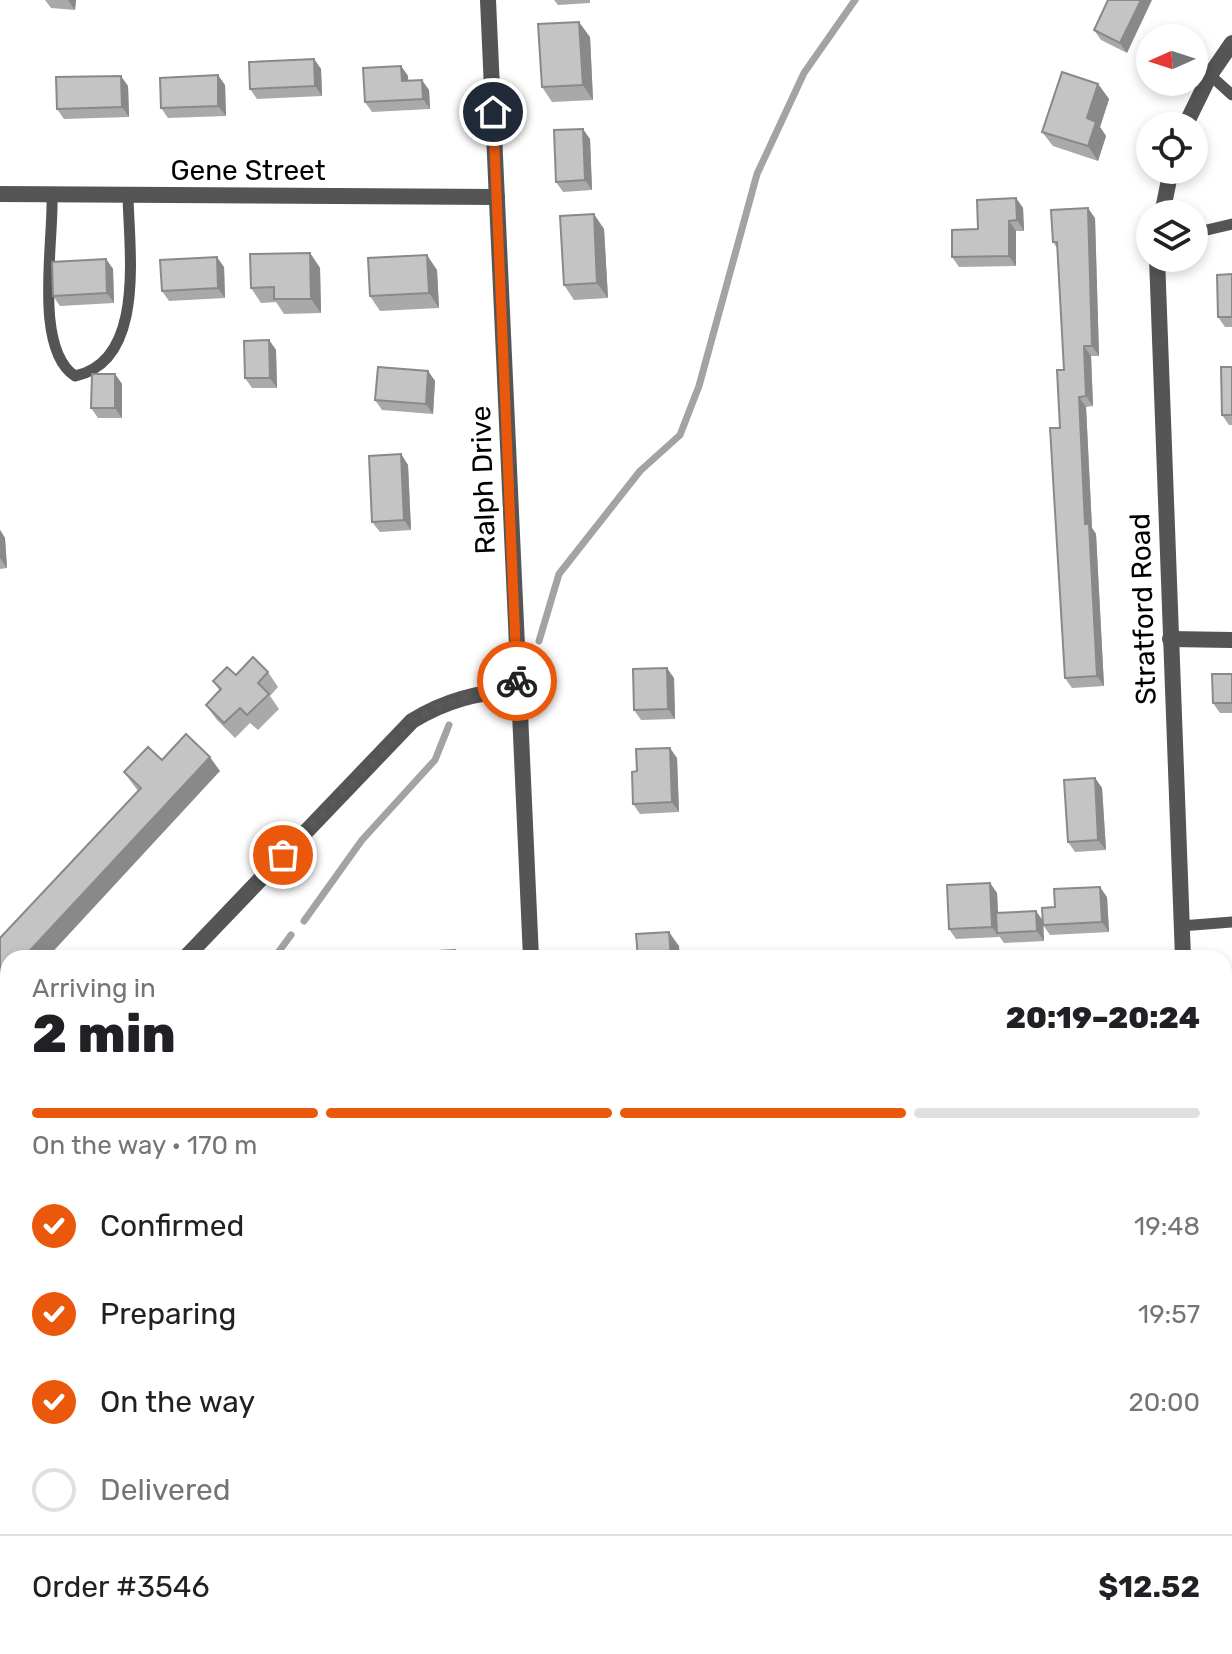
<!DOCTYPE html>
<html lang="en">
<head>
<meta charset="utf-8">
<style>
  body { margin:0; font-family:Rubik,sans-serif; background:#f6f6f6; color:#202124; height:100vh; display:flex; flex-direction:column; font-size:30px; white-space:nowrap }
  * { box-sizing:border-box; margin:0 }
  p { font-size:26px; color:#757577 }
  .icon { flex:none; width:44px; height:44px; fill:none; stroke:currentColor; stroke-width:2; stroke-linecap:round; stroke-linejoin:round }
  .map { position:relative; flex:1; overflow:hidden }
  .panel { position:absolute; left:0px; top:950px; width:1232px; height:704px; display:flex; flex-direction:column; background:#fff; border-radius:24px 24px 0 0; box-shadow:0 4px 12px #0003 }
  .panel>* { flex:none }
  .needle { width:52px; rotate:267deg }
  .buttons { position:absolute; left:1136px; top:24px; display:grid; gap:16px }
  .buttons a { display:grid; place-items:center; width:72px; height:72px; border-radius:50%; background:#fff; box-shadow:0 4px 12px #0003; font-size:40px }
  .pin { position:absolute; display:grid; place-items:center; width:68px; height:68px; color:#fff; margin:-34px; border:4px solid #fff; border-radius:50%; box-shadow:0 2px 8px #0007 }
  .courier { position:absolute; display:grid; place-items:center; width:80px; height:80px; margin:-40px; border:6px solid #ea580c; border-radius:50%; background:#fff; color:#222; box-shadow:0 2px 10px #0007 }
  .overview em { font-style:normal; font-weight:800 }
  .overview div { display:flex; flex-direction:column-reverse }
  .overview { display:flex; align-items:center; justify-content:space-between; height:136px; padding:0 32px }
  h1 { font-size:52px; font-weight:800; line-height:60px }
  .bar { display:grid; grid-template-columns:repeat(4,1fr); gap:12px 8px; align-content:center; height:96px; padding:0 32px }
  .bar i { height:10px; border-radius:6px; background:#e0e0e0 }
  .bar .on { background:#ea580c }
  .bar p { grid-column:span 4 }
  .line { display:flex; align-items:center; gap:20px; padding:0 32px; border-top:2px solid #e0e0e0 }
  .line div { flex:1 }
  ol { padding:0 32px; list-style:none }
  li { display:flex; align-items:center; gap:24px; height:88px }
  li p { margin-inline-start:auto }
  li .icon { padding:8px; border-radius:50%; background:#ea580c; color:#fff; stroke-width:4 }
  li:last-child { color:#757577 }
  li i { width:44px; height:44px; border:4px solid #e0e0e0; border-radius:50% }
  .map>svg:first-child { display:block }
</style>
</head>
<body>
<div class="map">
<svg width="1232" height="1654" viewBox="0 0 1232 1654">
  <rect width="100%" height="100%" fill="#fff"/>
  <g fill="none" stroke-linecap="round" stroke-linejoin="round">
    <g stroke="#a3a3a3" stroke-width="7">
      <polyline points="539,641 559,574 640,471 680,435 699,386 757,174 804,73 855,0"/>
      <polyline points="304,921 362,840 435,760 449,725"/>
      <polyline points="274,958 291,935"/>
      <polyline points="0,1454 8,1442"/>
    </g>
    <g stroke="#555" stroke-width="11">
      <polyline points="1210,75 1232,95"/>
      <path d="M52,195c2,46 -19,153 23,181 71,-15 54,-125 53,-180"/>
      <polyline points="1194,233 1232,224"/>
      <polyline points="1181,926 1232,922"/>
      <polyline points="1224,1593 1232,1593"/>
    </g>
    <g stroke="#555" stroke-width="16">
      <polyline points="488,0 531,958"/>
      <polyline points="1185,126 1210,75 1232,43"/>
      <polyline points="0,194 497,197"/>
      <polyline points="1162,214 1171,170"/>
      <polyline points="1157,258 1183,958"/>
      <polyline points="1170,639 1232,640"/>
      <path d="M185,958l227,-237c34,-21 65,-28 105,-32"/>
      <polyline points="0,1153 8,1145"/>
      <polyline points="1224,1384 1232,1457"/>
      <polyline points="344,1646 344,1654"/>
    </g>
  </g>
  <g fill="#a9a9a9">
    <polygon points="45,0 76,0 75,10 51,8"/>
    <polygon points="554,0 590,0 590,3 558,5"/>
    <polygon points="1108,0 1127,53 1101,40 1094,30"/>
    <polygon points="590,37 593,100 552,102 542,87"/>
    <polygon points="314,59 321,69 322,96 257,99 250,89"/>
    <polygon points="401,66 408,76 408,80 429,90 430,109 372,112 365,102"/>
    <polygon points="1098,84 1109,99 1100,127 1106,136 1098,161 1053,146 1042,132"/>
    <polygon points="225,85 226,116 168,118 161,108"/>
    <polygon points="128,86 129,117 64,119 57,109"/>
    <polygon points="590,139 592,190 563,192 556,182"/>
    <polygon points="1016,198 1023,208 1024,231 1016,231 1016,266 959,267 952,257"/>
    <polygon points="1095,218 1099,356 1091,356 1093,406 1086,407 1092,528 1096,534 1104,686 1072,688 1065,678 1060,428 1064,370 1057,248 1053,242"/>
    <polygon points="604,229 608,298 574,300 564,285"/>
    <polygon points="310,253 320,268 321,313 284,314 276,302 261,303 251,288"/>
    <polygon points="106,259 113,269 114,303 60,306 53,296"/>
    <polygon points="224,267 225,298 169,301 162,291"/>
    <polygon points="437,270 439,308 380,311 370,296"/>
    <polygon points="1232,274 1232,327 1225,327 1218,317"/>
    <polygon points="269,340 276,350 277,388 252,388 245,378"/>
    <polygon points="1232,367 1232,425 1229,425 1222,415"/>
    <polygon points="428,371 435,381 433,414 382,410 375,400"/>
    <polygon points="115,374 122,384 122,418 98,418 91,408"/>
    <polygon points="401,454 408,465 411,530 380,532 372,522"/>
    <polygon points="0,530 5,538 7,568 0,569"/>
    <polygon points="268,672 278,687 270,696 279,709 258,730 250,723 235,738 217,720 206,705 220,691 213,681 236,675"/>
    <polygon points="1232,674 1232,713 1220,713 1213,703"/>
    <polygon points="674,678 675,719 641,720 634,710"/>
    <polygon points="677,758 679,812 640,814 633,804 637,771"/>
    <polygon points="162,760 220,771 8,958 8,995 0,1004 0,938 138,791 124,772"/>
    <polygon points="1095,778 1102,788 1106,850 1075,852 1068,842"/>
    <polygon points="990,883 997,893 998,913 1036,911 1043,921 1044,941 1004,943 999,936 999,937 956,939 949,929"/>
    <polygon points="1107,897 1109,932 1050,935 1043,925"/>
  </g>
  <g fill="#898989">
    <polygon points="68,0 76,0 75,10"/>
    <polygon points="1141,0 1152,0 1127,53 1120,43"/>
    <polygon points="579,22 590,37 593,100 583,85"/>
    <polygon points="314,59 321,69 322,96 315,86"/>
    <polygon points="401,66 408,76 409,91 402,81"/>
    <polygon points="218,75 225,85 226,116 218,106"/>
    <polygon points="121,76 128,86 129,117 122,107"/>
    <polygon points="422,80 429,90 430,109 423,99"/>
    <polygon points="1098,84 1109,99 1100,127 1106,136 1098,161 1088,146 1087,118"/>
    <polygon points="583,129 590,139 592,190 585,180"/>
    <polygon points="1016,198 1023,208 1024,231 1017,220"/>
    <polygon points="1088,208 1095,218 1099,356 1092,346"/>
    <polygon points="594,214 604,229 608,298 597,283"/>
    <polygon points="1009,221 1016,231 1016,266 1009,256"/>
    <polygon points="310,253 320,268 321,313 311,299"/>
    <polygon points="427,255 437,270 439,308 429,293"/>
    <polygon points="217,257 224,267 225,298 218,288"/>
    <polygon points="106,259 113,269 114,303 107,293"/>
    <polygon points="269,340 276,350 277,388 270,378"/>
    <polygon points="1084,346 1091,356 1093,406 1086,396"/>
    <polygon points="428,371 435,381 433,414 426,404"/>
    <polygon points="115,374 122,384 122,418 115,408"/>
    <polygon points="1079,397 1086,407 1092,528 1096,534 1104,686 1097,676 1085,524"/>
    <polygon points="401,454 408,465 411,530 404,520"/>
    <polygon points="0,530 5,538 7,568 0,558"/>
    <polygon points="667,668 674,678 675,719 668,709"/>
    <polygon points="670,748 677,758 679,812 672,802"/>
    <polygon points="210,757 220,771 47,958 23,958"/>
    <polygon points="1095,778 1102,788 1106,850 1098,840"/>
    <polygon points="990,883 997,893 999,933 997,933 999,937 992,927"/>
    <polygon points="1100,887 1107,897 1109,932 1102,922"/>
    <polygon points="1036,911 1043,921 1044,941 1037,931"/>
    <polygon points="669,932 679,946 680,958 671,958"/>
    <polygon points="8,970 8,995 0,1004 0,979"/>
    <polygon points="8,1312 8,1338 0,1346 0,1320"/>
    <polygon points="89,1646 98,1646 99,1648 100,1654 89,1654"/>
    <polygon points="564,1646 576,1646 575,1654 564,1654"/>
    <rect x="775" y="1646" width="10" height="8"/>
    <polygon points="986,1646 995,1646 996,1654 986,1654"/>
  </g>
  <g fill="#c4c4c4" stroke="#898989" stroke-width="2">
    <polygon points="1108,0 1141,0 1120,43 1094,30"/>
    <polygon points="579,22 583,85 542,87 538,24"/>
    <polygon points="314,59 315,86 250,89 249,62"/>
    <polygon points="401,66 402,81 422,80 423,99 365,102 363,68"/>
    <polygon points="1062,72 1098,84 1087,118 1096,122 1088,146 1042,132"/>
    <polygon points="218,75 218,106 161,108 160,78"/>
    <polygon points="121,76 122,107 57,109 56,77"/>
    <polygon points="583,129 585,180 556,182 554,130"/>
    <polygon points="1016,198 1017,220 1009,221 1009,256 952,257 952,230 978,229 977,200"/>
    <polygon points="1088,208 1092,346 1084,346 1086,396 1079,397 1085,524 1089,524 1097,676 1065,678 1050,428 1060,428 1057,370 1064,370 1057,242 1053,242 1051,210"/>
    <polygon points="594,214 597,283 564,285 560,216"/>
    <polygon points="310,253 311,299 274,299 274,287 251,288 250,254"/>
    <polygon points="427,255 429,293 370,296 368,258"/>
    <polygon points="217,257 218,288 162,291 160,260"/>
    <polygon points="106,259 107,293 53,296 52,262"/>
    <polygon points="1232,274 1232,317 1218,317 1217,275"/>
    <polygon points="269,340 270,378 245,378 244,341"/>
    <polygon points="378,367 428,371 426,404 375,400"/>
    <polygon points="1221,367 1232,367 1232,415 1222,415"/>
    <polygon points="92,374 115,374 115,408 91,408"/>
    <polygon points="401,454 404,520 372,522 369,456"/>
    <polygon points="253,657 268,672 258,683 269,694 247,715 240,708 224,723 206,705 221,689 213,681 227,667 236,675"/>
    <polygon points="667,668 668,709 634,710 633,669"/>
    <polygon points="1212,674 1232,674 1232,703 1213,703"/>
    <polygon points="186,734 210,757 23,958 20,957 19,958 8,958 8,970 0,979 0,938 141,788 124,772 148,747 162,760"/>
    <polygon points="670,748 672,802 633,804 632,772 637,771 636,749"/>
    <polygon points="1095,778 1098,840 1068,842 1064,780"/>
    <polygon points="990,883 992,927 949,929 947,885"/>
    <polygon points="1100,887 1102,922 1043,925 1042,908 1055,907 1054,889"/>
    <polygon points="1036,911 1037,931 997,933 996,913"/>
    <polygon points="669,932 671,958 638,958 636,934"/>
    <polygon points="455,950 455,958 419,958 419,952"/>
    <polygon points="8,1266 8,1312 0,1320 0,1275"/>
    <polygon points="1,1634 8,1634 8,1646 89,1646 89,1654 0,1654 0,1651 1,1651"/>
    <polygon points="477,1646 564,1646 564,1654 476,1654"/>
    <polygon points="697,1646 775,1646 775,1654 698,1654"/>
    <rect x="943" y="1646" width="43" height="8"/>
    <polygon points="1123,1646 1171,1646 1180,1654 1116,1654"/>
  </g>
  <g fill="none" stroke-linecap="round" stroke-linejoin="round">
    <path stroke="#595959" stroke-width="8" stroke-dasharray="0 14.4" d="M283,855l129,-134c34,-22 65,-28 105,-32v-8"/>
    <polyline stroke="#ea580c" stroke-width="10" points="493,112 517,681"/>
  </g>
  <g text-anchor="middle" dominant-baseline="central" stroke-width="8" stroke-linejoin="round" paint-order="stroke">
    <g font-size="28" fill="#000" stroke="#fff">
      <text x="248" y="170">Gene Street</text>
      <text transform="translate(483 480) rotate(-92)">Ralph Drive</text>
      <text transform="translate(1143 609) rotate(-92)">Stratford Road</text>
    </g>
  </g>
</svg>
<div class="buttons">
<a><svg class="needle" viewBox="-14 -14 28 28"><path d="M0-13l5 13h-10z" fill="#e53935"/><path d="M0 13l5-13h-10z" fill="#757577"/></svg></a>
<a><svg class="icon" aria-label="locate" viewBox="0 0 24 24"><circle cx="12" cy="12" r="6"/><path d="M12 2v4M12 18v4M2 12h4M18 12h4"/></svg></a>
<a><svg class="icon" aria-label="layers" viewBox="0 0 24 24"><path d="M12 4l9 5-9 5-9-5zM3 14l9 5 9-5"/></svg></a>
</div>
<div class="pin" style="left:283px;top:855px;background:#ea580c"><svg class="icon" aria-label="bag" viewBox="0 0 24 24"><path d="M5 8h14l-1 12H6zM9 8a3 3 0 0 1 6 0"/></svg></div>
<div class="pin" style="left:493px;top:112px;background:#1f2937"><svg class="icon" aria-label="home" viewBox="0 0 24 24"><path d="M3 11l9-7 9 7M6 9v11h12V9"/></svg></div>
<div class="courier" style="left:517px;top:681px"><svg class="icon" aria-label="bike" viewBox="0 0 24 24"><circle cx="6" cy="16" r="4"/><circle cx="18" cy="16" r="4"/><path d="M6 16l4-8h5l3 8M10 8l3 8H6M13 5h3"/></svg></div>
<section class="panel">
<div class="overview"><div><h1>2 min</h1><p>Arriving in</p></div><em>20:19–20:24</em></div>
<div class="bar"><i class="on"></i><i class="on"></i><i class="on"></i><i></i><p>On the way · 170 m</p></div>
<ol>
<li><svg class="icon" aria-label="check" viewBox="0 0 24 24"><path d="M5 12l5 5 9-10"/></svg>Confirmed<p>19:48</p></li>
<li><svg class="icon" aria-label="check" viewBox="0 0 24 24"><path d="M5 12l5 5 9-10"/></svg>Preparing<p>19:57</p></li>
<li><svg class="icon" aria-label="check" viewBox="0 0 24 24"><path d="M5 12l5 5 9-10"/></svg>On the way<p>20:00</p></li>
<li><i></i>Delivered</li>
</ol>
<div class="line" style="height:104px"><div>Order #3546</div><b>$12.52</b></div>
</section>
</div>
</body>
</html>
